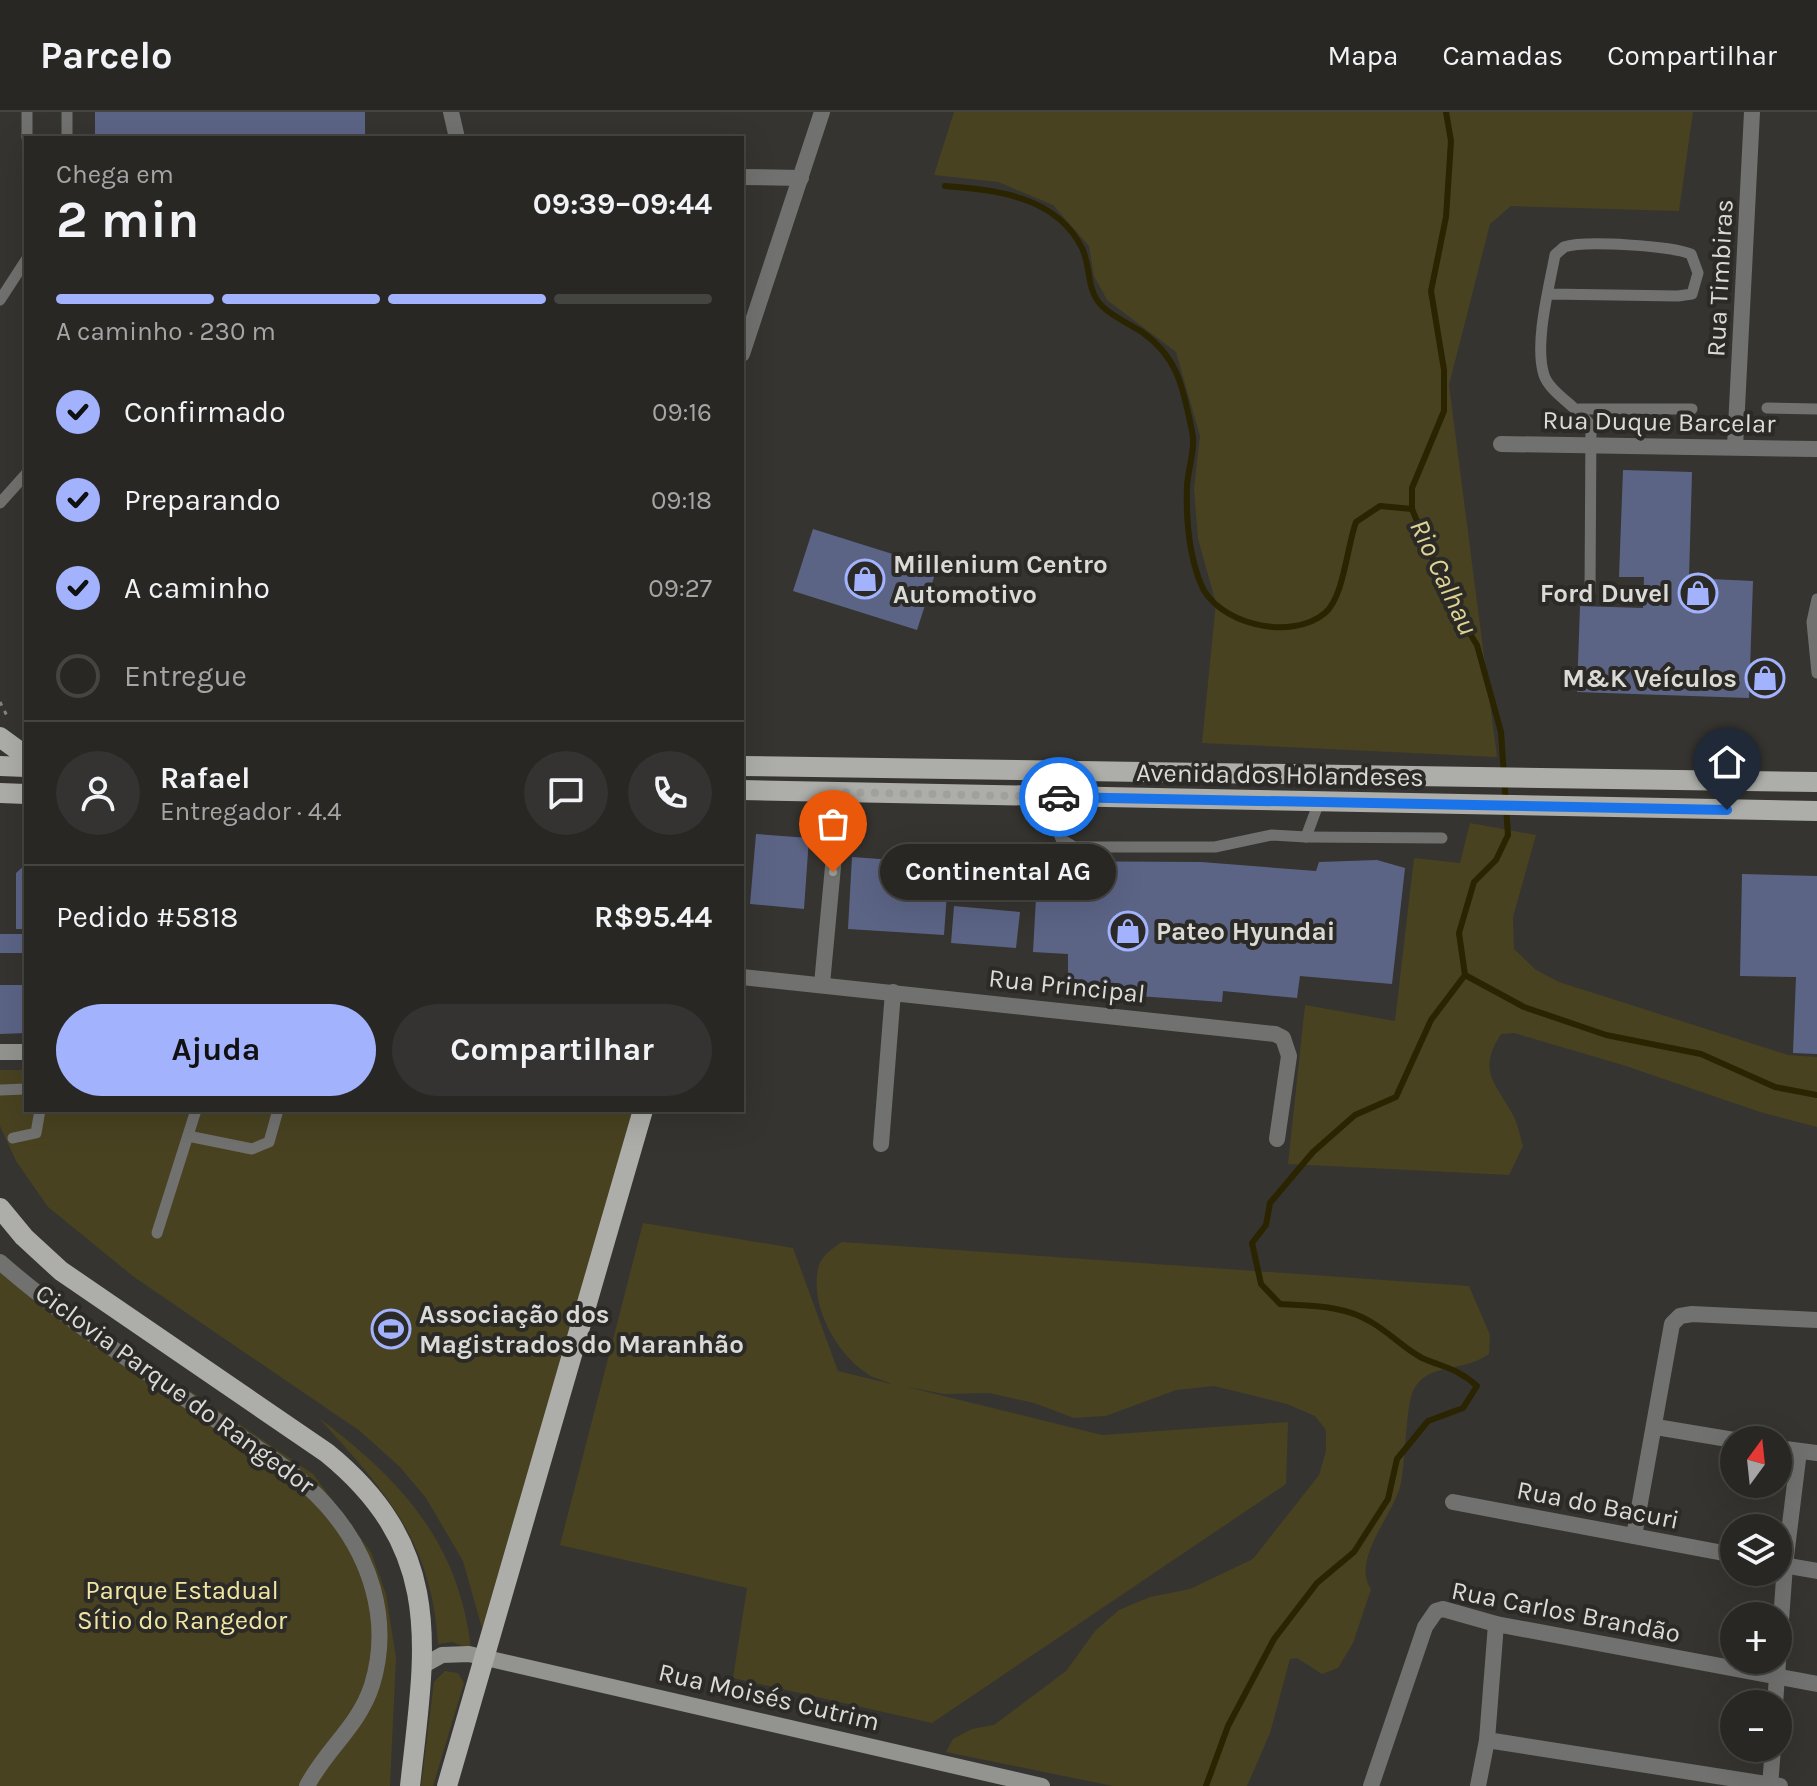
<!DOCTYPE html>
<html lang="pt">
<head>
<meta charset="utf-8">
<style>
  body { margin:0; font-family:Karla,sans-serif; background:#343331; color:#f1f3f6; height:100vh; display:flex; flex-direction:column; font-size:30px; white-space:nowrap }
  * { box-sizing:border-box; margin:0 }
  p { font-size:26px; color:#a5a5a6 }
  .icon { flex:none; width:44px; height:44px; fill:none; stroke:currentColor; stroke-width:2; stroke-linecap:round; stroke-linejoin:round }
  .map { position:relative; flex:1; overflow:hidden }
  .panel { position:absolute; left:24px; top:24px; width:720px; height:976px; display:flex; flex-direction:column; background:#282724; border-radius:0px; box-shadow:0 8px 32px #0002,0 0 0 2px #444441 }
  .panel>* { flex:none }
  .needle { width:52px; rotate:15deg }
  .fabs { position:absolute; left:1720px; top:1314px; display:grid; gap:16px }
  .fabs a { display:grid; place-items:center; width:72px; height:72px; border-radius:50%; background:#282724; box-shadow:0 8px 32px #0002,0 0 0 2px #444441; font-size:40px }
  .pin { position:absolute; display:grid; place-items:center; width:68px; height:68px; color:#fff; margin:-82px -34px; border-radius:50% 50% 50% 0; rotate:-45deg; box-shadow:0 0 8px #0007 }
  .pin .icon { rotate:45deg }
  .courier { position:absolute; display:grid; place-items:center; width:80px; height:80px; margin:-40px; border:6px solid #1a73e8; border-radius:50%; background:#fff; color:#222; box-shadow:0 2px 10px #0007 }
  .bubble { position:absolute; height:56px; border-radius:28px; background:#282724; box-shadow:0 8px 32px #0002,0 0 0 2px #444441; font-size:26px; font-weight:700; line-height:56px; text-align:center }
  .head em { font-style:normal; font-weight:700 }
  .head div { display:flex; flex-direction:column-reverse }
  .head { display:flex; align-items:center; justify-content:space-between; height:136px; padding:0 32px }
  h1 { font-size:52px; font-weight:700; line-height:60px }
  .bar { display:grid; grid-template-columns:repeat(4,1fr); gap:12px 8px; align-content:center; height:96px; padding:0 32px }
  .bar i { height:10px; border-radius:6px; background:#444441 }
  .bar .selected { background:#a2b2fd }
  .bar p { grid-column:span 4 }
  .line { display:flex; align-items:center; gap:20px; padding:0 32px; border-top:2px solid #444441 }
  .line div { flex:1 }
  .round { display:grid; place-items:center; flex:none; width:84px; height:84px; border-radius:42px; background:#343331 }
  ol { padding:0 32px; list-style:none }
  li { display:flex; align-items:center; gap:24px; height:88px }
  li p { margin-inline-start:auto }
  li .icon { padding:8px; border-radius:50%; background:#a2b2fd; color:#111; stroke-width:4 }
  li:last-child { color:#a5a5a6 }
  li i { width:44px; height:44px; border:4px solid #444441; border-radius:50% }
  .button { display:flex; gap:16px; margin-top:auto; padding:16px 32px }
  .button a { flex:1; height:92px; border-radius:48px; background:#a2b2fd; color:#111; font-size:32px; font-weight:700; line-height:92px; text-align:center }
  .button a+a { background:#343331; color:#f1f3f6 }
  header { display:flex; align-items:center; gap:48px; box-sizing:border-box; height:112px; padding:0 40px; background:#282724; border-bottom:2px solid #444441 }
  header strong { font-size:38px }
  nav { display:flex; gap:44px; margin-inline-start:auto; font-size:28px }
  .map>svg:first-child { display:block }
</style>
</head>
<body>
<header>
<strong>Parcelo</strong>
<nav><a>Mapa</a><a>Camadas</a><a>Compartilhar</a></nav>
</header>
<div class="map">
<svg width="1817" height="1674" viewBox="0 0 1817 1674">
  <rect width="100%" height="100%" fill="#353430"/>
  <g fill="#484221">
    <polygon points="954,0 1693,0 1679,99 1511,94 1490,112 1449,273 1497,645 1202,631 1216,491 1198,427 1194,377 1200,324 1176,240 1107,188 1094,164 1089,134 1053,93 998,70 934,63"/>
    <path d="M1470,711l66,12 -23,82 1,32 22,21 23,12 229,73 29,2v70l-57,-15 -134,-46 -112,-33 -13,1c-24,37 -6,48 12,81 5,10 7,21 10,31l-14,29 -221,-11 17,-159 90,16 19,-163 46,5z"/>
    <polygon points="0,958 26,958 26,998 636,998 482,1516 463,1449 426,1386 400,1355 360,1319 134,1165 48,1095 16,1049 0,1014"/>
    <path d="M643,1111l150,25 45,123 53,13c-5,-3 -15,-5 -22,-9 -32,-20 -59,-68 -51,-106 3,-14 14,-20 24,-27l627,44 21,49 -1,19c-26,19 -60,8 -75,35 -9,16 -8,76 -14,98 -8,29 -49,74 -29,102l-18,54 -15,25 -16,6 -25,-16 -7,1 -20,74 -23,53h-134l-167,-34 7,-13 19,-10 22,-4 72,-54 30,-41 23,-20 31,-13 40,-8 63,-30 66,-84 7,-24v-21l-11,-14 -28,-12 -73,-18 -38,4 -70,26 -32,2 -40,-15 -45,-10 -45,1 -37,-7 195,48 186,-13 -2,62 -354,239 -199,-45 14,-90 -187,-43z"/>
    <polygon points="0,1143 32,1172 313,1362 371,1440 386,1482 396,1546 390,1674 0,1674"/>
    <path d="M319,1306c82,62 140,124 152,231l-19,-7 -14,2c-6,-103 -53,-153 -119,-226z"/>
    <polygon points="445,1559 458,1561 464,1571 433,1674 421,1674 434,1570"/>
  </g>
  <g fill="none" stroke-linecap="round" stroke-linejoin="round">
    <g stroke="#2a2400" stroke-width="6">
      <polyline points="1446,0 1451,29 1446,105 1431,179 1444,258 1444,299 1412,376 1412,397 1452,493 1477,533 1501,620 1508,723 1496,748 1474,770 1459,821 1465,863 1524,895 1606,923 1701,942 1775,975 1817,983"/>
      <path d="M945,74c51,4 111,10 137,62 9,18 4,41 19,57 10,11 29,19 41,27 37,26 41,57 50,99 4,17 -4,37 -5,55 -1,30 2,67 13,96 15,42 91,60 125,31 19,-16 22,-67 31,-91l24,-16 32,3"/>
      <path d="M1206,1674l22,-60 46,-87 43,-56 37,-31 34,-53 9,-40 31,-38 35,-13 14,-22c-20,-18 -32,-18 -55,-28 -19,-10 -33,-26 -51,-36 -27,-17 -61,-16 -91,-18l-19,-20 -9,-41 14,-18 4,-22 43,-51 42,-37 41,-18 35,-77 34,-45"/>
    </g>
  </g>
  <g fill="#5c6486">
    <rect x="95" y="0" width="270" height="26"/>
    <polygon points="1623,358 1692,360 1689,466 1753,469 1749,586 1577,580 1580,494 1643,496 1644,465 1619,465"/>
    <polygon points="813,417 937,456 917,518 793,479"/>
    <polygon points="756,722 809,726 804,797 750,792"/>
    <polygon points="852,745 949,752 944,823 848,817"/>
    <polygon points="1377,748 1405,756 1392,872 1300,864 1297,886 1223,879 1222,890 1068,879 1068,842 1033,840 1038,749 1201,750 1316,759 1319,750"/>
    <polygon points="26,752 26,817 16,817 16,761"/>
    <polygon points="1742,762 1817,764 1817,942 1793,941 1796,865 1740,864"/>
    <polygon points="954,794 1020,800 1016,836 951,831"/>
    <rect x="0" y="822" width="26" height="19"/>
    <polygon points="0,873 26,873 26,921 0,922"/>
  </g>
  <g fill="none" stroke-linecap="round" stroke-linejoin="round">
    <polyline stroke="#858481" stroke-width="3" stroke-dasharray="4 6" stroke-linecap="butt" points="0,590 8,606"/>
    <g stroke="#71716f" stroke-width="11">
      <polyline points="67,0 67,26"/>
      <polyline points="27,26 27,0"/>
      <path d="M1549,182l129,2 14,-2 6,-21 -7,-19c-20,-8 -106,-14 -127,-7 -1,1 -8,7 -9,8 -6,33 -21,89 -11,120 5,17 35,33 47,51l-1,166"/>
      <polyline points="0,188 26,148"/>
      <polyline points="1767,296 1817,297"/>
      <polyline points="1579,297 1692,297"/>
      <polyline points="0,391 26,362"/>
      <polyline points="1817,487 1812,510 1817,561"/>
      <polyline points="1044,684 1061,727 1074,735 1215,735 1272,723 1306,725 1319,690"/>
      <polyline points="1306,725 1442,726"/>
      <polyline points="0,978 26,977"/>
      <polyline points="188,1024 252,1037 269,1030 278,998"/>
      <polyline points="13,1026 36,1021 40,998"/>
      <polyline points="157,1121 196,998"/>
    </g>
    <g stroke="#71716f" stroke-width="16">
      <polyline points="451,0 457,26"/>
      <polyline points="742,65 801,66"/>
      <polyline points="742,242 822,0"/>
      <polyline points="1501,332 1817,337"/>
      <polyline points="1735,335 1752,0"/>
      <polyline points="742,865 1275,922 1283,926 1289,944 1277,1027"/>
      <polyline points="822,872 840,680"/>
      <polyline points="881,1032 893,880"/>
      <path d="M0,1150c65,57 139,104 210,154 39,27 84,53 116,89 44,49 66,115 46,180 -13,41 -46,64 -65,101"/>
      <polyline points="1656,1315 1734,1328"/>
      <polyline points="1778,1336 1817,1341"/>
      <polyline points="1453,1390 1734,1443"/>
      <polyline points="1634,1424 1672,1212 1680,1204 1692,1202 1817,1208"/>
      <polyline points="1778,1452 1817,1459"/>
      <polyline points="1775,1592 1785,1453 1799,1339"/>
      <polyline points="1487,1628 1780,1674"/>
      <polyline points="1371,1674 1425,1515 1436,1499 1443,1497 1496,1512 1817,1572"/>
      <polyline points="1478,1674 1487,1628 1496,1512"/>
      <polyline points="1770,1674 1773,1636"/>
    </g>
    <g stroke="#93938f" stroke-width="16">
      <polyline points="0,940 26,940"/>
      <polyline points="424,1553 442,1543 469,1542 1042,1674"/>
    </g>
    <g stroke="#adada9" stroke-width="20">
      <polyline points="0,625 26,644"/>
      <polyline points="0,654 26,655"/>
      <polyline points="742,654 1817,670"/>
      <polyline points="742,678 1817,699"/>
      <polyline points="0,681 26,682"/>
      <path d="M0,1096l24,29 37,34 266,182c120,98 98,196 83,333"/>
      <polyline points="447,1674 643,998"/>
    </g>
  </g>
  <g fill="none" stroke-linecap="round" stroke-linejoin="round">
    <polyline stroke="#a0a09d" stroke-width="8" stroke-dasharray="0 14.4" points="833,760 840,680 1059,685"/>
    <polyline stroke="#1a73e8" stroke-width="10" points="1059,685 1727,698"/>
  </g>
  <defs>
    <g id="shop-ring" transform="scale(2)"><circle r="9.5" fill="#2b2a26" stroke="#a2b2fd" stroke-width="1.5"/><path d="M-5-2.5h2.3a2.7 3.5 0 0 1 5.4 0H5L5.5 6h-11ZM-1.5-2.5h3a1.5 2.3 0 0 0-3 0Z" fill="#a2b2fd"/></g>
    <g id="stadium-ring" transform="scale(2)"><circle r="9.5" fill="#2b2a26" stroke="#a2b2fd" stroke-width="1.5"/><path d="M0-5a6.5 5 0 1 0 0 10a6.5 5 0 1 0 0-10ZM-3.5-1.8h7v3.6h-7Z" fill="#a2b2fd"/></g>
  </defs>
  <g fill-rule="evenodd">
    <use href="#shop-ring" x="865" y="467"/>
    <use href="#shop-ring" x="1698" y="481"/>
    <use href="#shop-ring" x="1765" y="566"/>
    <use href="#shop-ring" x="1128" y="819"/>
    <use href="#stadium-ring" x="391" y="1217"/>
  </g>
  <g text-anchor="middle" dominant-baseline="central" stroke-width="8" stroke-linejoin="round" paint-order="stroke">
    <g font-size="26" fill="#dadad7" stroke="#2b2a26">
      <text transform="translate(1720 166) rotate(-87)">Rua Timbiras</text>
      <text transform="translate(1659 310) rotate(1)">Rua Duque Barcelar</text>
      <text transform="translate(1280 663) rotate(1)">Avenida dos Holandeses</text>
      <text transform="translate(1067 874) rotate(6)">Rua Principal</text>
      <text transform="translate(175 1277) rotate(36)">Ciclovia Parque do Rangedor</text>
      <text transform="translate(1598 1393) rotate(11)">Rua do Bacuri</text>
      <text transform="translate(1566 1500) rotate(11)">Rua Carlos Brandão</text>
      <text transform="translate(769 1585) rotate(13)">Rua Moisés Cutrim</text>
    </g>
    <g font-size="26" font-weight="bold" fill="#dadad7" stroke="#2b2a26" text-anchor="start">
      <text x="893" y="452">Millenium Centro<tspan x="893" dy="30">Automotivo</tspan></text>
      <text x="1670" y="481" text-anchor="end">Ford Duvel</text>
      <text x="1737" y="566" text-anchor="end">M&amp;K Veículos</text>
      <text x="1156" y="819">Pateo Hyundai</text>
      <text x="419" y="1202">Associação dos<tspan x="419" dy="30">Magistrados do Maranhão</tspan></text>
    </g>
    <g font-size="26" fill="#f1e5a4" stroke="#2b2a26">
      <text x="182" y="1478">Parque Estadual<tspan x="182" dy="30">Sítio do Rangedor</tspan></text>
    </g>
    <g font-size="28" font-style="italic" fill="#ded392" stroke="#2b2a26">
      <text transform="translate(1444 465) rotate(65)">Rio Calhau</text>
    </g>
  </g>
</svg>
<div class="fabs">
<a><svg class="needle" viewBox="-14 -14 28 28"><path d="M0-13l5 13h-10z" fill="#e53935"/><path d="M0 13l5-13h-10z" fill="#a5a5a6"/></svg></a>
<a><svg class="icon" aria-label="layers" viewBox="0 0 24 24"><path d="M12 4l9 5-9 5-9-5zM3 14l9 5 9-5"/></svg></a>
<a>+</a>
<a>−</a>
</div>
<div class="pin" style="left:833px;top:760px;background:#ea580c"><svg class="icon" aria-label="bag" viewBox="0 0 24 24"><path d="M5 8h14l-1 12H6zM9 8a3 3 0 0 1 6 0"/></svg></div>
<div class="pin" style="left:1727px;top:698px;background:#1f2937"><svg class="icon" aria-label="home" viewBox="0 0 24 24"><path d="M3 11l9-7 9 7M6 9v11h12V9"/></svg></div>
<div class="courier" style="left:1059px;top:685px"><svg class="icon" aria-label="car" viewBox="0 0 24 24"><path d="M5 17H2v-5l4-1 3-4h7l3 4 3 1v5h-3M9 17h6M6 11h13"/><circle cx="7" cy="17" r="2"/><circle cx="17" cy="17" r="2"/></svg></div>
<div class="bubble" style="left:880px;top:732px;width:236px">Continental AG</div>
<section class="panel">
<div class="head"><div><h1>2 min</h1><p>Chega em</p></div><em>09:39–09:44</em></div>
<div class="bar"><i class="selected"></i><i class="selected"></i><i class="selected"></i><i></i><p>A caminho · 230 m</p></div>
<ol>
<li><svg class="icon" aria-label="check" viewBox="0 0 24 24"><path d="M5 12l5 5 9-10"/></svg>Confirmado<p>09:16</p></li>
<li><svg class="icon" aria-label="check" viewBox="0 0 24 24"><path d="M5 12l5 5 9-10"/></svg>Preparando<p>09:18</p></li>
<li><svg class="icon" aria-label="check" viewBox="0 0 24 24"><path d="M5 12l5 5 9-10"/></svg>A caminho<p>09:27</p></li>
<li><i></i>Entregue</li>
</ol>
<div class="line" style="height:144px"><a class="round"><svg class="icon" aria-label="person" viewBox="0 0 24 24"><circle cx="12" cy="8" r="4"/><path d="M4 21q1-7 8-7t8 7"/></svg></a><div><b>Rafael</b><p>Entregador · 4.4</p></div><a class="round"><svg class="icon" aria-label="chat" viewBox="0 0 24 24"><path d="M4 5h16v11H9l-5 4z"/></svg></a><a class="round"><svg class="icon" aria-label="phone" viewBox="0 0 24 24"><path d="M5 4h4l2 5-3 2q2 4 5 5l2-3 5 2v4C11 20 4 13 5 4z"/></svg></a></div>
<div class="line" style="height:104px"><div>Pedido #5818</div><b>R$95.44</b></div>
<div class="button"><a>Ajuda</a><a>Compartilhar</a></div>
</section>
</div>
</body>
</html>
